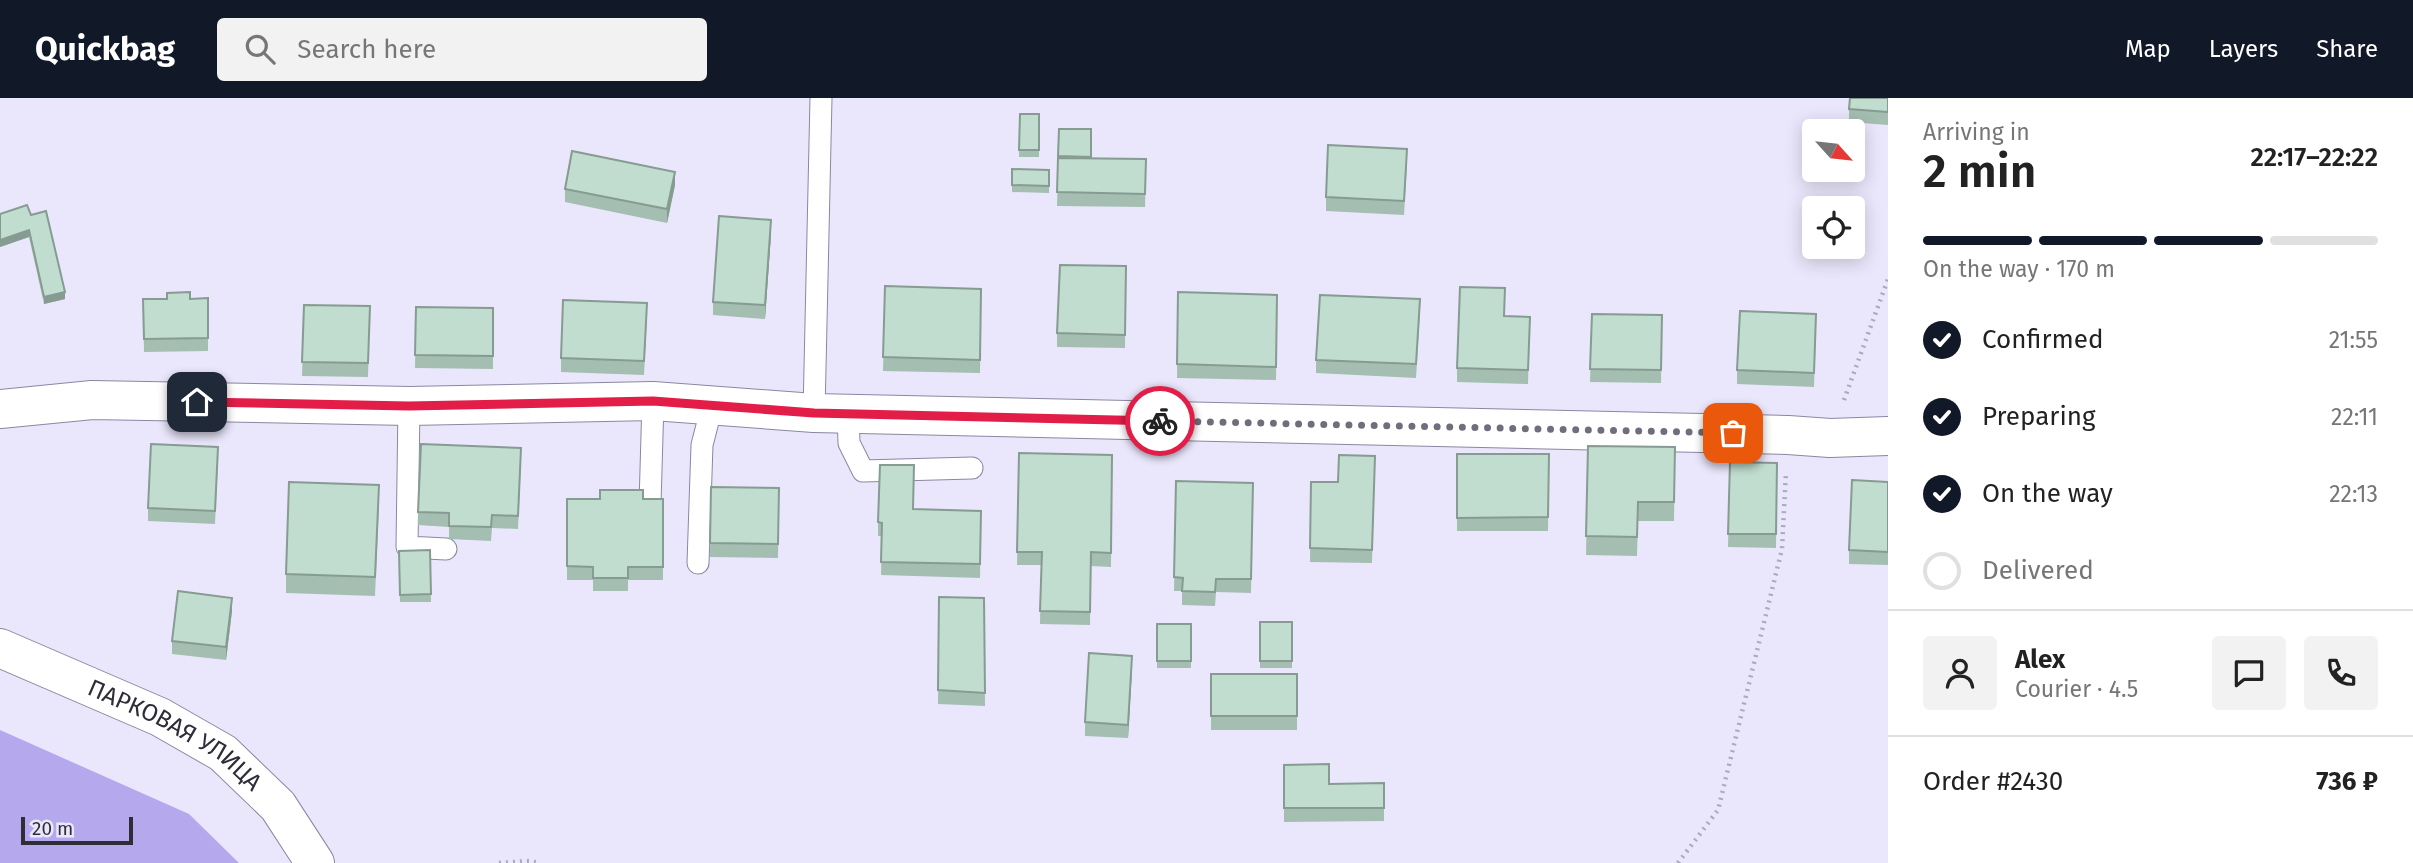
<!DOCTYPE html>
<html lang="en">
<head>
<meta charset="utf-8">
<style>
  body { margin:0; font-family:"Fira Sans",sans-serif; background:#f2f2f2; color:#222; height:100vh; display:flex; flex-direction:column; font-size:26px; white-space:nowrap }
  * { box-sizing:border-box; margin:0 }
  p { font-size:23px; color:#767676 }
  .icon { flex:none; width:38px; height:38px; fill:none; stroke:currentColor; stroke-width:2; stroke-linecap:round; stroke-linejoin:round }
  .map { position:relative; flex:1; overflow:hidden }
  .details { display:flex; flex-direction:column; background:#fff; width:525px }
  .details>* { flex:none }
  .needle { width:46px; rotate:117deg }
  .tools { position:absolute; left:1802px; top:21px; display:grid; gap:14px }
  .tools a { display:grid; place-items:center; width:63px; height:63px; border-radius:7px; background:#fff; box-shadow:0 4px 18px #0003; font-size:35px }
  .scale { position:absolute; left:21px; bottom:18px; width:112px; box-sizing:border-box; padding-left:7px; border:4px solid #2f2d37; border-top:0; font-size:19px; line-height:24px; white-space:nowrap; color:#2f2d37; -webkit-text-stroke:5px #eae7fc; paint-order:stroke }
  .pin { position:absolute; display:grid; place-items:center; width:60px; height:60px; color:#fff; margin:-30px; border-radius:14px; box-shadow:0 4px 10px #0006 }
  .courier { position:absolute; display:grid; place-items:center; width:70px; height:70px; margin:-35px; border:5px solid #e11d48; border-radius:50%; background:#fff; color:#222; box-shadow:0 2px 9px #0007 }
  .head em { font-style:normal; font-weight:600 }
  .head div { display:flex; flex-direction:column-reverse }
  .head { display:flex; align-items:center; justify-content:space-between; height:119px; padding:0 35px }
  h1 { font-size:46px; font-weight:600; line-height:52px }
  .bar { display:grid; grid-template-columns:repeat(4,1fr); gap:10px 7px; align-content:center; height:84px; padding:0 35px }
  .bar i { height:9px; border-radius:5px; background:#e0e0e0 }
  .bar .selected { background:#111827 }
  .bar p { grid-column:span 4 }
  .line { display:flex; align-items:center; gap:18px; padding:0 35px; border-top:2px solid #e0e0e0 }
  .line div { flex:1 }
  .round { display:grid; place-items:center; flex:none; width:74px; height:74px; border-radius:7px; background:#f2f2f2 }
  ol { padding:0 35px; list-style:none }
  li { display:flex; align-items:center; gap:21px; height:77px }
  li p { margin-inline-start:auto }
  li .icon { padding:7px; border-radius:50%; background:#111827; color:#fff; stroke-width:4 }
  li:last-child { color:#767676 }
  li i { width:38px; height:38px; border:4px solid #e0e0e0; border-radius:50% }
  header { display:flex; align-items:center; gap:42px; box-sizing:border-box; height:98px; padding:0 35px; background:#111827; color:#fff }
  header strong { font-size:33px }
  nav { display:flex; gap:38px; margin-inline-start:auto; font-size:24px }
  .search { width:490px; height:63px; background:#f2f2f2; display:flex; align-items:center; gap:18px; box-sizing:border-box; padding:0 24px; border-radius:7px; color:#767676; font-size:26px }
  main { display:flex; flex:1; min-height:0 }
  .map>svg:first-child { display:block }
</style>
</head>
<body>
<header>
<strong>Quickbag</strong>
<div class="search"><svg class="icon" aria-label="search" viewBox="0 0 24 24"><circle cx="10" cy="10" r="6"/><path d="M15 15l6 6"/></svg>Search here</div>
<nav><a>Map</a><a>Layers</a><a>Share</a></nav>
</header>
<main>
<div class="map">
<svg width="1888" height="765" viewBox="0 0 1888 765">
  <rect width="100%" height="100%" fill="#eae7fc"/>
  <polygon fill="#b5a8ec" points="0,632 189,716 239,765 0,765"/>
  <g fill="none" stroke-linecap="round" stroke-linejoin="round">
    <g stroke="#8b87a0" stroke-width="23">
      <g id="service">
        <polyline points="409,308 407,449 446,451"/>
        <polyline points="814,315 821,0"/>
        <polyline points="848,316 849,345 863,373 972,370"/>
        <polyline points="650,406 653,303"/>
        <polyline points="698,465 702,347 712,308"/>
      </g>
    </g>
    <g stroke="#8b87a0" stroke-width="40">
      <g id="minor">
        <polyline points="0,311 92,302 409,308 653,303 814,315 1788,337 1830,340 1888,338"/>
        <path id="s1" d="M0,550l160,69 63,36 55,53 37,57"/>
      </g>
    </g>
    <g stroke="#aca9bb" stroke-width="4.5" stroke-dasharray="2 5" stroke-linecap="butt">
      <polyline points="1844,302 1888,181"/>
      <polyline points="499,765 529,763 540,765"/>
      <polyline points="1678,765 1718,712 1782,451 1786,374"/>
    </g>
    <use href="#service" stroke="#fff" stroke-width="21"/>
    <use href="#minor" stroke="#fff" stroke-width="38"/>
  </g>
  <g fill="#a5beb2">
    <polygon points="1888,0 1888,27 1849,24 1849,11"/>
    <polygon points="1020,16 1039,16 1039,59 1019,59"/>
    <polygon points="1059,31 1091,31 1091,60 1146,61 1145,109 1057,108"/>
    <polygon points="1407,65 1404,117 1326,113 1326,99"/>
    <polygon points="1012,71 1049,72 1049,95 1012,94"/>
    <polygon points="675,87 667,125 565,104 565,91"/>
    <polygon points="31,117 65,201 44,206 29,139 0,149"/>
    <polygon points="771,136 765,221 713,217 713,204"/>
    <polygon points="1126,168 1125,250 1057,249 1057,235"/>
    <polygon points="885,188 981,191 980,275 883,273"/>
    <polygon points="1178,194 1277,197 1276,282 1177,280"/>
    <polygon points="208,200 208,253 144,254 143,201"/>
    <polygon points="304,207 370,208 368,279 302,278"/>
    <polygon points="416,209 493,210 493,271 415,270"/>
    <polygon points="1420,215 1416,280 1316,275 1316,262"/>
    <polygon points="1592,216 1662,217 1661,285 1590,284"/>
    <polygon points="1504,218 1530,219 1528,286 1457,284 1457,270"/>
    <polygon points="647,219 644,277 561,274 561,260"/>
    <polygon points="1816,229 1814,289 1737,286 1737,272"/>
    <polygon points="1588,348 1675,349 1674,423 1638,423 1637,458 1586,457"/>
    <polygon points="1019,355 1112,357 1111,469 1091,468 1090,527 1040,526 1041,467 1017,467"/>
    <polygon points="1457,356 1549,356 1548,433 1457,433"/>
    <polygon points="1375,358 1372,465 1310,464 1311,384 1338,384"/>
    <polygon points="218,362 215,426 148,423 148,410"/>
    <polygon points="521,363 518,431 492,430 491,443 449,441 449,429 418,427 418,414"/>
    <polygon points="1730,364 1777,365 1776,450 1728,449"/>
    <polygon points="1176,383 1253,385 1251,495 1216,494 1215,508 1182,507 1182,493 1174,493"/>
    <polygon points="1888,384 1888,467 1849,466 1849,452"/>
    <polygon points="711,389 779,390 778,460 710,459"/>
    <polygon points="567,401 663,401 663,482 628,482 628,493 593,493 593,482 567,482"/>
    <polygon points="379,406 375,498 286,495 286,476"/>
    <polygon points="913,411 981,413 980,480 881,477 882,438 878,438 878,424"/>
    <polygon points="430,452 431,504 400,504 399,453"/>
    <polygon points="939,499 984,500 985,608 938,606"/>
    <polygon points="232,513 226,562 172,556 172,543"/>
    <rect x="1260" y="524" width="32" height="46"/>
    <rect x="1157" y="526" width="34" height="44"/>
    <polygon points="1132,571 1128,640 1085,638 1085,624"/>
    <rect x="1211" y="576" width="86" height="56"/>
    <polygon points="1284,667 1329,686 1384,685 1384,723 1284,724"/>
  </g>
  <g fill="#869b91">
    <polygon points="675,74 675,87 667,125 667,111"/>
    <polygon points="771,122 771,136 765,221 765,207"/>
    <polygon points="29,132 29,139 0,149 0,142"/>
    <polygon points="65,194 65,201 44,206 44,199"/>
    <polygon points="232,500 232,513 226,562 226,549"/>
    <polygon points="1132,558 1132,571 1128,640 1128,627"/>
  </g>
  <g fill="#c0ddcf" stroke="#869b91" stroke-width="2">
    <polygon points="1850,0 1888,0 1888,14 1849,11"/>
    <polygon points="1020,16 1039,16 1039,52 1019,52"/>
    <polygon points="1059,31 1091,31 1091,59 1058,58"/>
    <polygon points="1328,47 1407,51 1404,103 1326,99"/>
    <polygon points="572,53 675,74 667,111 565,91"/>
    <polygon points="1058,60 1146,61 1145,96 1057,94"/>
    <polygon points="1012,71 1049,72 1049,88 1012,87"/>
    <polygon points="27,107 31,117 46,113 65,194 44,199 29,132 0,142 0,116"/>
    <polygon points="719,118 771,122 765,207 713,204"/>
    <polygon points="1060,167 1126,168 1125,237 1057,235"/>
    <polygon points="885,188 981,191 980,262 883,259"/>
    <polygon points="1460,189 1505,190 1504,218 1530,219 1528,272 1457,270"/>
    <polygon points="190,194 190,201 208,200 208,240 144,241 143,201 167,201 167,195"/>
    <polygon points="1178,194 1277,197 1276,269 1177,266"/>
    <polygon points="1320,197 1420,201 1416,266 1316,262"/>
    <polygon points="563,202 647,205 644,263 561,260"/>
    <polygon points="304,207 370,208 368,265 302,264"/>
    <polygon points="416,209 493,210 493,258 415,257"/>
    <polygon points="1740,213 1816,216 1814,275 1737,272"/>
    <polygon points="1592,216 1662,217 1661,272 1590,271"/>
    <polygon points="151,346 218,349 215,413 148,410"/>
    <polygon points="421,346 521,350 518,418 492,417 491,429 449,428 449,415 418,414"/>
    <polygon points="1588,348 1675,349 1674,404 1638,404 1637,439 1586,438"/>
    <polygon points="1019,355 1112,357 1111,455 1091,454 1090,514 1040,513 1042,454 1017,454"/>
    <polygon points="1457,356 1549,356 1548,419 1457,420"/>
    <polygon points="1339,357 1375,358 1372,452 1310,450 1311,384 1338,384"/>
    <polygon points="1730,364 1777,365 1776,436 1728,436"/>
    <polygon points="880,367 914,367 913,411 981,413 980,466 881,464 882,425 878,424"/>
    <polygon points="1852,382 1888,384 1888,454 1849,452"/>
    <polygon points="1176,383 1253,385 1251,481 1216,481 1215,494 1182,493 1183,480 1174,479"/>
    <polygon points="289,384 379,387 375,479 286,476"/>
    <polygon points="711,389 779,390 778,446 710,445"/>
    <polygon points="600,392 643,392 643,401 663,401 663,469 628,469 628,480 593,480 593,469 567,468 567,401 600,401"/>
    <polygon points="430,452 431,496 400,497 399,453"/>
    <polygon points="178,493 232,500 226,549 172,543"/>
    <polygon points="939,499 984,500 985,595 938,592"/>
    <rect x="1260" y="524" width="32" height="39"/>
    <rect x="1157" y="526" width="34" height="37"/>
    <polygon points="1089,555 1132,558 1128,627 1085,624"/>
    <rect x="1211" y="576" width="86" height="42"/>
    <polygon points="1329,666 1329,686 1384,685 1384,710 1284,710 1284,667"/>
  </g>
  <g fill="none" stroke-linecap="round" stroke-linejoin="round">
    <polyline stroke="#706e7c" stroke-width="7" stroke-dasharray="0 12.6" points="1160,323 1733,335"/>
    <polyline stroke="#e11d48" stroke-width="9" points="197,304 409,308 653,303 814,315 1160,323"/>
  </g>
  <g text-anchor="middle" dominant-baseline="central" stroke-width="5" stroke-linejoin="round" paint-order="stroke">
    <g font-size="24" fill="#2f2d37" stroke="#eae7fc">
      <text stroke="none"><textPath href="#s1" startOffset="196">ПАРКОВАЯ УЛИЦА</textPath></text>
    </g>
  </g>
</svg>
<div class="tools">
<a><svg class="needle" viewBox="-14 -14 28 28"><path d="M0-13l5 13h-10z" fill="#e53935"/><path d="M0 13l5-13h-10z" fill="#767676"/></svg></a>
<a><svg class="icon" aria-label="locate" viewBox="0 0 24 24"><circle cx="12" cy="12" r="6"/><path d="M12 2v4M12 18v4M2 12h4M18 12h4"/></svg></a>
</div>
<div class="scale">20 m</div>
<div class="pin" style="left:1733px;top:335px;background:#ea580c"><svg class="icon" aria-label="bag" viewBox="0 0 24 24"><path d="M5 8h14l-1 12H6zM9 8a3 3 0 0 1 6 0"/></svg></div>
<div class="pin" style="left:197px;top:304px;background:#1f2937"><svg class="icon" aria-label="home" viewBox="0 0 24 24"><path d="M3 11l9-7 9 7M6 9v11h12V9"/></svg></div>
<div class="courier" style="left:1160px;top:323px"><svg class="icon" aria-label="bike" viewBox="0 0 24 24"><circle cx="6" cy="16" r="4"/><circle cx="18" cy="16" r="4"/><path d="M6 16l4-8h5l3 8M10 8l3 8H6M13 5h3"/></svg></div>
</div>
<section class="details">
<div class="head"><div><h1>2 min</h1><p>Arriving in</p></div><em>22:17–22:22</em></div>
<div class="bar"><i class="selected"></i><i class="selected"></i><i class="selected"></i><i></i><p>On the way · 170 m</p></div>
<ol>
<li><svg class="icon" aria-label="check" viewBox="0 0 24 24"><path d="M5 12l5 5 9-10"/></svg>Confirmed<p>21:55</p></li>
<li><svg class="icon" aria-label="check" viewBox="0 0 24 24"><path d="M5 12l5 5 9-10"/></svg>Preparing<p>22:11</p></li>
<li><svg class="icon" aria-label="check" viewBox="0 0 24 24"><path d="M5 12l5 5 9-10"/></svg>On the way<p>22:13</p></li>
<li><i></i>Delivered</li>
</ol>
<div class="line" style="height:126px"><a class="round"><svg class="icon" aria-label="person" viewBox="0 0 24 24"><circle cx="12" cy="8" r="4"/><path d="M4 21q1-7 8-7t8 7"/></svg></a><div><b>Alex</b><p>Courier · 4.5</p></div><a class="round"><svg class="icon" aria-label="chat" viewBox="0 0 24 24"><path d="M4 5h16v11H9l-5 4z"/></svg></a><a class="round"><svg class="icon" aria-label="phone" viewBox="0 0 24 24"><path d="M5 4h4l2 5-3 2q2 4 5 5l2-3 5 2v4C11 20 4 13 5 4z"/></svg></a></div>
<div class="line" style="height:91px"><div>Order #2430</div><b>736 ₽</b></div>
</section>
</main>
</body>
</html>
